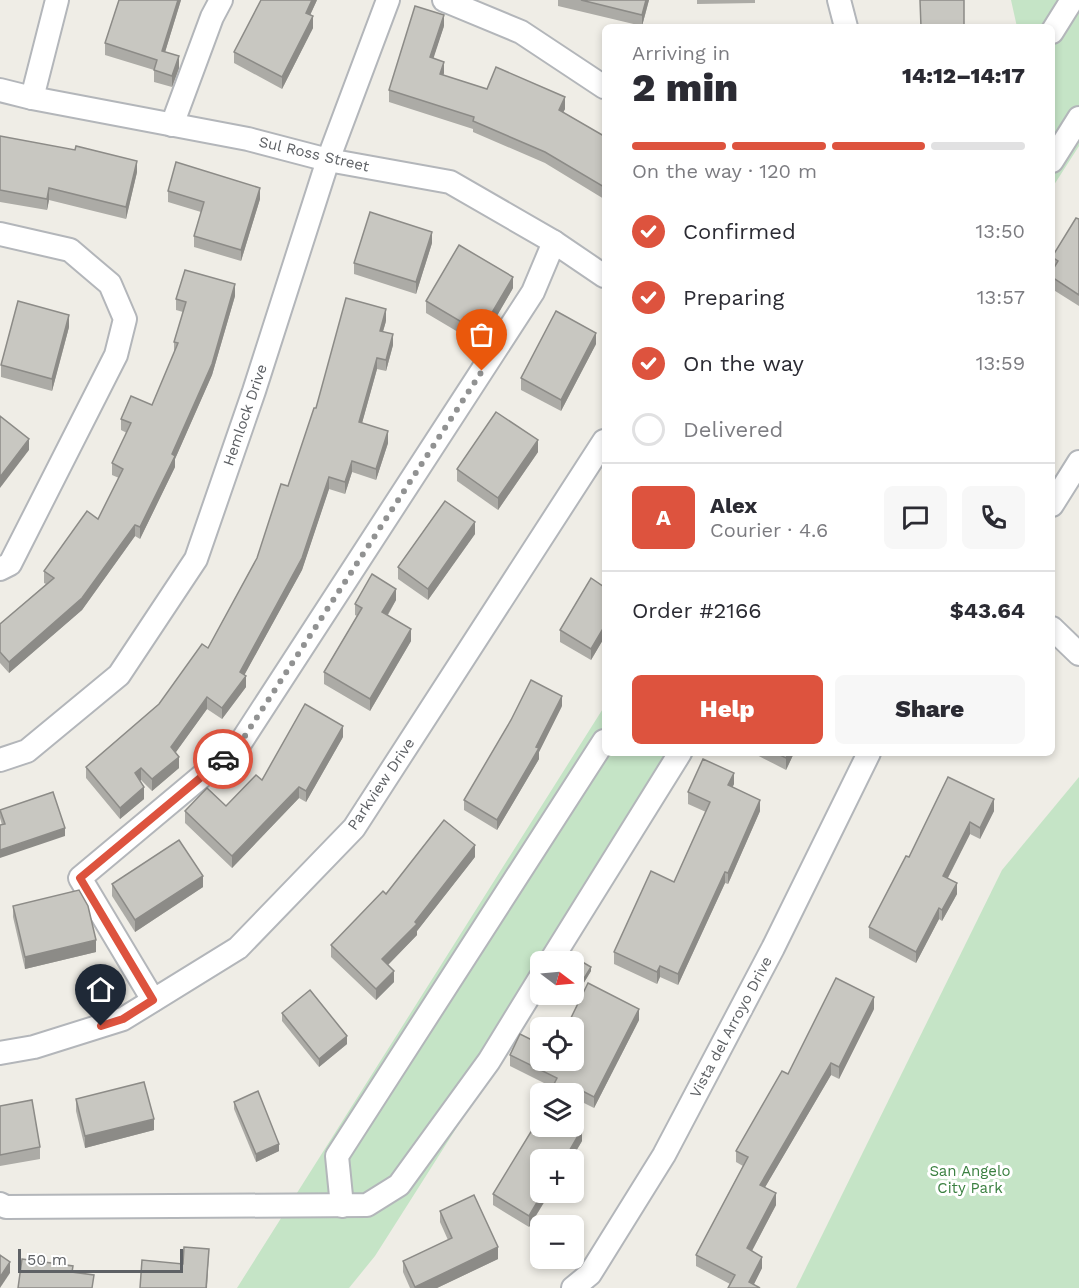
<!DOCTYPE html>
<html lang="en">
<head>
<meta charset="utf-8">
<style>
  body { margin:0; font-family:"Work Sans",sans-serif; background:#f7f7f7; color:#2b2b33; height:100vh; display:flex; flex-direction:column; font-size:22px; white-space:nowrap }
  * { box-sizing:border-box; margin:0 }
  p { font-size:20px; color:#7c7c81 }
  .icon { flex:none; width:33px; height:33px; fill:none; stroke:currentColor; stroke-width:2; stroke-linecap:round; stroke-linejoin:round }
  .map { position:relative; flex:1; overflow:hidden }
  .side { position:absolute; left:602px; top:24px; width:453px; height:732px; display:flex; flex-direction:column; background:#fff; border-radius:9px; box-shadow:0 3px 9px #0003 }
  .side>* { flex:none }
  .needle { width:39px; rotate:106deg }
  .controls { position:absolute; left:530px; top:951px; display:grid; gap:12px }
  .controls a { display:grid; place-items:center; width:54px; height:54px; border-radius:9px; background:#fff; box-shadow:0 3px 9px #0003; font-size:30px }
  .scale { position:absolute; left:18px; bottom:15px; width:165px; box-sizing:border-box; padding-left:6px; border:3px solid #5e6165; border-top:0; font-size:16px; line-height:21px; white-space:nowrap; color:#5e6165; -webkit-text-stroke:4px #fff; paint-order:stroke }
  .pin { position:absolute; display:grid; place-items:center; width:51px; height:51px; color:#fff; margin:-62px -26px; border-radius:50% 50% 50% 0; rotate:-45deg; box-shadow:0 0 6px #0007 }
  .pin .icon { rotate:45deg }
  .courier { position:absolute; display:grid; place-items:center; width:60px; height:60px; margin:-30px; border:4px solid #dd533e; border-radius:50%; background:#fff; color:#222; box-shadow:0 2px 8px #0007 }
  .head em { font-style:normal; font-weight:800 }
  .head div { display:flex; flex-direction:column-reverse }
  .head { display:flex; align-items:center; justify-content:space-between; height:102px; padding:0 30px }
  h1 { font-size:39px; font-weight:800; line-height:45px }
  .bar { display:grid; grid-template-columns:repeat(4,1fr); gap:9px 6px; align-content:center; height:72px; padding:0 30px }
  .bar i { height:8px; border-radius:4px; background:#e1e1e2 }
  .bar .on { background:#dd533e }
  .bar p { grid-column:span 4 }
  .line { display:flex; align-items:center; gap:15px; padding:0 30px; border-top:2px solid #e1e1e2 }
  .line div { flex:1 }
  .round { display:grid; place-items:center; flex:none; width:63px; height:63px; border-radius:9px; background:#f7f7f7 }
  ol { padding:0 30px; list-style:none }
  li { display:flex; align-items:center; gap:18px; height:66px }
  li p { margin-inline-start:auto }
  li .icon { padding:6px; border-radius:50%; background:#dd533e; color:#fff; stroke-width:4 }
  li:last-child { color:#7c7c81 }
  li i { width:33px; height:33px; border:3px solid #e1e1e2; border-radius:50% }
  .action { display:flex; gap:12px; margin-top:auto; padding:12px 30px }
  .action a { flex:1; height:69px; border-radius:9px; background:#dd533e; color:#fff; font-size:24px; font-weight:800; line-height:69px; text-align:center }
  .action a+a { background:#f7f7f7; color:#2b2b33 }
  .map>svg:first-child { display:block }
</style>
</head>
<body>
<div class="map">
<svg width="1079" height="1288" viewBox="0 0 1079 1288">
  <rect width="100%" height="100%" fill="#efede6"/>
  <g fill="#c5e4c6">
    <polygon points="1011,0 1079,0 1079,146 1052,188 1052,27 1017,27"/>
    <polygon points="604,707 604,753 695,753 562,961 540,962 541,995 375,1256 349,1288 237,1288"/>
    <polygon points="1079,777 1079,1288 796,1288 1002,870"/>
  </g>
  <g fill="none" stroke-linecap="round" stroke-linejoin="round">
    <g stroke="#b3b6ba" stroke-width="26">
      <g id="minor">
        <polyline points="444,0 521,32 604,87"/>
        <polyline points="839,0 846,27"/>
        <polyline points="1052,32 1072,0"/>
        <polyline points="0,90 32,98 248,139 328,160 450,182 554,242 604,276"/>
        <polyline points="32,98 57,0"/>
        <polyline points="172,125 212,17 221,0"/>
        <polyline points="1052,161 1079,118"/>
        <polyline points="0,234 70,250 110,284 125,319 116,355 10,564 0,569"/>
        <polyline points="1052,505 1079,462"/>
        <polyline points="1052,628 1079,654"/>
        <polyline points="0,760 27,751 119,675 196,559 254,391 328,160 388,0"/>
        <polyline points="550,962 680,753"/>
        <polyline points="153,1000 80,878 239,745 533,292 554,242"/>
        <polyline points="0,1053 34,1047 123,1019 238,948 354,828 604,441"/>
        <polyline points="0,1204 6,1207 367,1205 399,1185 489,1061 540,978"/>
        <polyline points="342,1206 337,1156 604,741"/>
        <polyline points="573,1288 590,1274 664,1155 773,948 869,753"/>
      </g>
    </g>
    <use href="#minor" stroke="#fff" stroke-width="22"/>
  </g>
  <g fill="#acaba6">
    <polygon points="119,0 181,0 165,52 179,68 172,87 154,82 154,70 105,55 105,43"/>
    <polygon points="317,0 310,15 313,28 282,89 234,63 234,52"/>
    <polygon points="558,0 649,0 642,26 558,6"/>
    <polygon points="697,0 755,0 755,3 697,4"/>
    <polygon points="444,26 433,58 444,73 443,75 487,89 565,109 563,112 604,136 604,199 545,163 473,132 473,129 389,102 389,90"/>
    <polygon points="0,136 137,172 126,219 49,200 47,210 0,202"/>
    <polygon points="168,191 260,199 241,261 194,247 194,236 201,212 168,202"/>
    <polygon points="1079,219 1079,306 1052,289 1052,271 1053,269 1052,268 1052,257"/>
    <polygon points="432,243 416,294 354,274 354,263"/>
    <polygon points="513,288 480,345 426,313 426,301"/>
    <polygon points="235,296 212,375 175,459 175,467 140,539 135,536 82,610 9,673 0,663 0,624 46,584 44,583 44,571 98,519 119,478 112,475 112,463 127,433 121,430 121,419 152,405 174,353 174,342 183,312 176,310 176,299"/>
    <polygon points="386,321 383,331 393,345 386,371 377,369 362,423 388,443 376,480 352,472 345,494 329,489 302,570 244,675 246,687 222,719 207,709 175,753 179,768 152,791 141,780 140,780 144,799 120,819 86,778 86,767 159,704 208,648 257,558 288,486 316,408"/>
    <polygon points="69,327 52,391 1,377 1,365"/>
    <polygon points="596,344 561,411 521,390 521,378"/>
    <polygon points="538,452 498,510 457,481 457,469"/>
    <polygon points="475,534 428,600 398,579 398,567"/>
    <polygon points="604,587 604,638 591,660 560,642 560,630"/>
    <polygon points="396,600 388,615 411,641 370,711 324,684 324,672 357,616 355,615 355,604"/>
    <polygon points="562,706 539,752 539,759 497,830 464,810 464,800"/>
    <polygon points="343,737 306,802 299,798 232,868 185,823 185,811 226,806 262,780"/>
    <polygon points="753,753 794,753 786,770"/>
    <polygon points="948,777 994,811 980,839 970,834 948,878 957,894 942,921 939,919 916,963 869,938 869,927 909,857"/>
    <polygon points="734,784 732,787 760,811 728,884 725,883 678,985 660,977 657,984 614,964 614,952 674,882 706,812 688,804 688,792"/>
    <polygon points="0,810 65,836 2,825 0,818"/>
    <polygon points="475,857 417,931 417,935 388,965 394,982 376,1000 331,957 331,945 386,894"/>
    <polygon points="112,884 203,887 135,932 112,896"/>
    <polygon points="13,906 96,952 25,969 13,917"/>
    <polygon points="573,962 591,971 577,994 573,992"/>
    <polygon points="874,1009 839,1079 831,1075 765,1187 776,1205 752,1251 762,1268 754,1284 730,1284 696,1266 696,1255 743,1166 736,1162 736,1151 788,1074"/>
    <polygon points="282,1013 347,1044 319,1067 282,1021"/>
    <polygon points="639,1020 594,1108 510,1066 510,1055 540,1060"/>
    <polygon points="76,1099 154,1130 85,1148 76,1111"/>
    <polygon points="234,1102 279,1151 256,1162 234,1109"/>
    <polygon points="0,1106 40,1147 40,1159 0,1166"/>
    <polygon points="582,1141 529,1227 493,1205 493,1194"/>
    <polygon points="440,1211 498,1259 437,1288 410,1288 403,1272 403,1261 448,1240 440,1222"/>
  </g>
  <g fill="#8c8b87">
    <polygon points="178,0 181,0 162,62 162,51"/>
    <polygon points="312,0 317,0 306,24 306,13"/>
    <polygon points="646,0 649,0 642,26 642,15"/>
    <polygon points="444,15 444,26 430,69 430,57"/>
    <polygon points="313,16 313,28 282,89 282,77"/>
    <polygon points="179,56 179,68 172,87 172,76"/>
    <polygon points="444,62 444,73 440,85 440,74"/>
    <polygon points="565,97 565,109 559,121 559,110"/>
    <polygon points="137,161 137,172 126,219 126,207"/>
    <polygon points="49,188 49,200 47,210 47,199"/>
    <polygon points="260,188 260,199 241,261 241,250"/>
    <polygon points="432,232 432,243 416,294 416,282"/>
    <polygon points="513,277 513,288 480,345 480,333"/>
    <polygon points="235,284 235,296 212,375 175,459 175,467 140,539 140,527 172,454"/>
    <polygon points="386,309 386,321 380,342 380,331"/>
    <polygon points="69,315 69,327 52,391 52,379"/>
    <polygon points="1053,330 1053,341 1052,343 1052,332"/>
    <polygon points="596,333 596,344 561,411 561,400"/>
    <polygon points="393,334 393,345 386,371 386,360"/>
    <polygon points="377,358 377,369 359,434 359,422"/>
    <polygon points="388,431 388,443 376,480 376,469"/>
    <polygon points="29,439 29,450 0,488 0,477"/>
    <polygon points="538,440 538,452 498,510 498,498"/>
    <polygon points="352,461 352,472 345,494 345,482"/>
    <polygon points="329,477 329,489 302,570 240,683 240,672"/>
    <polygon points="475,522 475,534 428,600 428,589"/>
    <polygon points="135,525 135,536 82,610 9,673 9,662"/>
    <polygon points="396,589 396,600 382,624 382,612"/>
    <polygon points="604,627 604,638 591,660 591,649"/>
    <polygon points="411,629 411,641 370,711 370,699"/>
    <polygon points="246,676 246,687 222,719 222,708"/>
    <polygon points="562,696 562,706 539,752 539,759 497,830 497,820 536,747"/>
    <polygon points="207,697 207,709 171,759 171,747"/>
    <polygon points="343,726 343,737 306,802 306,791"/>
    <polygon points="788,753 794,753 786,770 786,758"/>
    <polygon points="179,757 179,768 152,791 152,779"/>
    <polygon points="141,768 141,780 135,785 135,773"/>
    <polygon points="734,773 734,784 728,797 728,785"/>
    <polygon points="144,787 144,799 120,819 120,808"/>
    <polygon points="299,787 299,798 232,868 232,856"/>
    <polygon points="994,799 994,811 980,839 980,828"/>
    <polygon points="760,800 760,811 728,884 728,873"/>
    <polygon points="970,822 970,834 943,887 943,876"/>
    <polygon points="65,828 65,836 0,858 0,850"/>
    <polygon points="475,845 475,857 417,931 417,935 382,971 382,959 415,922"/>
    <polygon points="725,872 725,883 678,985 678,974"/>
    <polygon points="203,876 203,887 135,932 135,920"/>
    <polygon points="957,883 957,894 942,921 942,910"/>
    <polygon points="939,908 939,919 916,963 916,952"/>
    <polygon points="96,940 96,952 25,969 25,957"/>
    <polygon points="660,966 660,977 657,984 657,972"/>
    <polygon points="591,967 591,971 577,994 577,990"/>
    <polygon points="394,971 394,982 376,1000 376,989"/>
    <polygon points="874,997 874,1009 839,1079 839,1067"/>
    <polygon points="639,1009 639,1020 594,1108 594,1097"/>
    <polygon points="347,1036 347,1044 319,1067 319,1059"/>
    <polygon points="831,1063 831,1075 760,1196 760,1185"/>
    <polygon points="154,1119 154,1130 85,1148 85,1136"/>
    <polygon points="582,1129 582,1141 571,1160 564,1160"/>
    <polygon points="279,1144 279,1151 256,1162 256,1154"/>
    <polygon points="543,1192 550,1192 529,1227 529,1216"/>
    <polygon points="776,1193 776,1205 747,1260 747,1248"/>
    <polygon points="498,1247 498,1259 437,1288 415,1288 415,1287"/>
    <polygon points="209,1249 207,1288 206,1288"/>
    <polygon points="762,1257 762,1268 752,1288 749,1282"/>
    <polygon points="10,1262 10,1273 0,1288 0,1277"/>
  </g>
  <g fill="#c8c7c1" stroke="#8c8b87" stroke-width="1.5">
    <polygon points="119,0 178,0 162,51 179,56 172,76 154,70 157,60 105,43"/>
    <polygon points="261,0 312,0 306,13 313,16 282,77 234,52"/>
    <polygon points="581,0 646,0 642,15"/>
    <polygon points="920,0 964,0 964,27 921,27"/>
    <polygon points="415,6 444,15 430,57 444,62 440,74 487,89 496,67 565,97 559,110 604,136 604,187 545,152 473,121 474,117 389,90"/>
    <polygon points="0,136 75,150 76,146 137,161 126,207 49,188 47,199 0,190"/>
    <polygon points="176,162 260,188 241,250 194,236 204,202 168,191"/>
    <polygon points="370,212 432,232 416,282 354,263"/>
    <polygon points="1076,218 1079,219 1079,295 1052,277 1052,271 1058,261 1052,257"/>
    <polygon points="459,245 513,277 480,333 426,301"/>
    <polygon points="185,270 235,284 212,364 172,454 175,456 140,527 135,525 82,598 9,662 0,652 0,624 54,578 44,571 87,511 98,519 123,469 112,463 131,423 121,419 131,396 152,405 178,343 174,342 186,302 176,299"/>
    <polygon points="346,298 386,309 380,331 393,334 386,360 377,358 359,422 388,431 376,469 352,461 345,482 329,477 302,558 240,672 246,676 222,708 207,697 171,747 179,757 152,779 141,768 135,773 144,787 120,808 86,767 159,704 202,644 208,648 257,558 281,484 288,486 314,408 316,408"/>
    <polygon points="18,301 69,315 52,379 1,365"/>
    <polygon points="556,311 596,333 561,400 521,378"/>
    <polygon points="496,412 538,440 498,498 457,469"/>
    <polygon points="0,416 29,439 0,477"/>
    <polygon points="445,501 475,522 428,589 398,567"/>
    <polygon points="372,574 396,589 382,612 411,629 370,699 324,672 362,608 355,604"/>
    <polygon points="591,578 604,587 604,627 591,649 560,630"/>
    <polygon points="531,680 562,696 536,747 539,748 497,820 464,800 511,720"/>
    <polygon points="305,704 343,726 306,791 299,787 232,856 185,811 207,788 226,806 256,775 262,780"/>
    <polygon points="776,753 788,753 786,758"/>
    <polygon points="703,759 734,773 728,785 760,800 728,873 725,872 678,974 660,966 657,972 614,952 651,871 674,882 710,802 688,792"/>
    <polygon points="948,777 994,799 980,828 970,822 943,876 957,883 942,910 939,908 916,952 869,927 906,856 909,857"/>
    <polygon points="53,792 65,828 0,850 0,825 5,824 0,810"/>
    <polygon points="444,820 475,845 415,922 417,924 382,959 394,971 376,989 331,945 383,891 386,894"/>
    <polygon points="179,840 203,876 135,920 112,884"/>
    <polygon points="79,890 88,906 96,940 25,957 13,906"/>
    <polygon points="574,957 591,967 577,990 573,988 573,962 571,962"/>
    <polygon points="836,978 874,997 839,1067 831,1063 760,1185 776,1193 747,1248 762,1257 749,1282 760,1288 728,1288 735,1275 696,1255 748,1157 736,1151 782,1071 788,1074"/>
    <polygon points="588,983 639,1009 594,1097 573,1086 569,1094 549,1094 557,1078 510,1055 520,1034 540,1044 540,1060 573,1060 573,1028 566,1028"/>
    <polygon points="310,990 347,1036 319,1059 282,1013"/>
    <polygon points="144,1082 154,1119 85,1136 76,1099"/>
    <polygon points="258,1091 279,1144 256,1154 234,1102"/>
    <polygon points="32,1100 40,1147 0,1155 0,1106"/>
    <polygon points="540,1117 540,1126 573,1126 573,1124 582,1129 564,1160 540,1160 540,1192 543,1192 529,1216 493,1194"/>
    <polygon points="474,1195 498,1247 415,1287 403,1261 452,1238 440,1211"/>
    <polygon points="184,1247 209,1249 206,1288 140,1288 142,1260 183,1264"/>
    <polygon points="0,1255 10,1262 0,1277"/>
    <polygon points="22,1259 73,1266 72,1272 94,1275 92,1288 18,1288"/>
  </g>
  <g fill="none" stroke-linecap="round" stroke-linejoin="round">
    <polyline stroke="#919292" stroke-width="6" stroke-dasharray="0 10.8" points="223,759 239,745 482,371"/>
    <polyline stroke="#dd533e" stroke-width="8" points="101,1026 123,1019 153,1000 80,878 223,759"/>
  </g>
  <g text-anchor="middle" dominant-baseline="central" stroke-width="6" stroke-linejoin="round" paint-order="stroke">
    <g font-size="15" fill="#5e6165" stroke="#fff">
      <text transform="translate(314 154) rotate(13)">Sul Ross Street</text>
      <text transform="translate(245 415) rotate(-71)">Hemlock Drive</text>
      <text transform="translate(381 784) rotate(-56)">Parkview Drive</text>
      <text transform="translate(731 1027) rotate(-62)">Vista del Arroyo Drive</text>
    </g>
    <g font-size="15" fill="#3b8041" stroke="#fff">
      <text x="970" y="1171">San Angelo<tspan x="970" dy="17">City Park</tspan></text>
    </g>
  </g>
</svg>
<div class="controls">
<a><svg class="needle" viewBox="-14 -14 28 28"><path d="M0-13l5 13h-10z" fill="#e53935"/><path d="M0 13l5-13h-10z" fill="#7c7c81"/></svg></a>
<a><svg class="icon" aria-label="locate" viewBox="0 0 24 24"><circle cx="12" cy="12" r="6"/><path d="M12 2v4M12 18v4M2 12h4M18 12h4"/></svg></a>
<a><svg class="icon" aria-label="layers" viewBox="0 0 24 24"><path d="M12 4l9 5-9 5-9-5zM3 14l9 5 9-5"/></svg></a>
<a>+</a>
<a>−</a>
</div>
<div class="scale">50 m</div>
<div class="pin" style="left:482px;top:371px;background:#ea580c"><svg class="icon" aria-label="bag" viewBox="0 0 24 24"><path d="M5 8h14l-1 12H6zM9 8a3 3 0 0 1 6 0"/></svg></div>
<div class="pin" style="left:101px;top:1026px;background:#1f2937"><svg class="icon" aria-label="home" viewBox="0 0 24 24"><path d="M3 11l9-7 9 7M6 9v11h12V9"/></svg></div>
<div class="courier" style="left:223px;top:759px"><svg class="icon" aria-label="car" viewBox="0 0 24 24"><path d="M5 17H2v-5l4-1 3-4h7l3 4 3 1v5h-3M9 17h6M6 11h13"/><circle cx="7" cy="17" r="2"/><circle cx="17" cy="17" r="2"/></svg></div>
<section class="side">
<div class="head"><div><h1>2 min</h1><p>Arriving in</p></div><em>14:12–14:17</em></div>
<div class="bar"><i class="on"></i><i class="on"></i><i class="on"></i><i></i><p>On the way · 120 m</p></div>
<ol>
<li><svg class="icon" aria-label="check" viewBox="0 0 24 24"><path d="M5 12l5 5 9-10"/></svg>Confirmed<p>13:50</p></li>
<li><svg class="icon" aria-label="check" viewBox="0 0 24 24"><path d="M5 12l5 5 9-10"/></svg>Preparing<p>13:57</p></li>
<li><svg class="icon" aria-label="check" viewBox="0 0 24 24"><path d="M5 12l5 5 9-10"/></svg>On the way<p>13:59</p></li>
<li><i></i>Delivered</li>
</ol>
<div class="line" style="height:108px"><b class="round" style="background:#dd533e;color:#fff">A</b><div><b>Alex</b><p>Courier · 4.6</p></div><a class="round"><svg class="icon" aria-label="chat" viewBox="0 0 24 24"><path d="M4 5h16v11H9l-5 4z"/></svg></a><a class="round"><svg class="icon" aria-label="phone" viewBox="0 0 24 24"><path d="M5 4h4l2 5-3 2q2 4 5 5l2-3 5 2v4C11 20 4 13 5 4z"/></svg></a></div>
<div class="line" style="height:78px"><div>Order #2166</div><b>$43.64</b></div>
<div class="action"><a>Help</a><a>Share</a></div>
</section>
</div>
</body>
</html>
